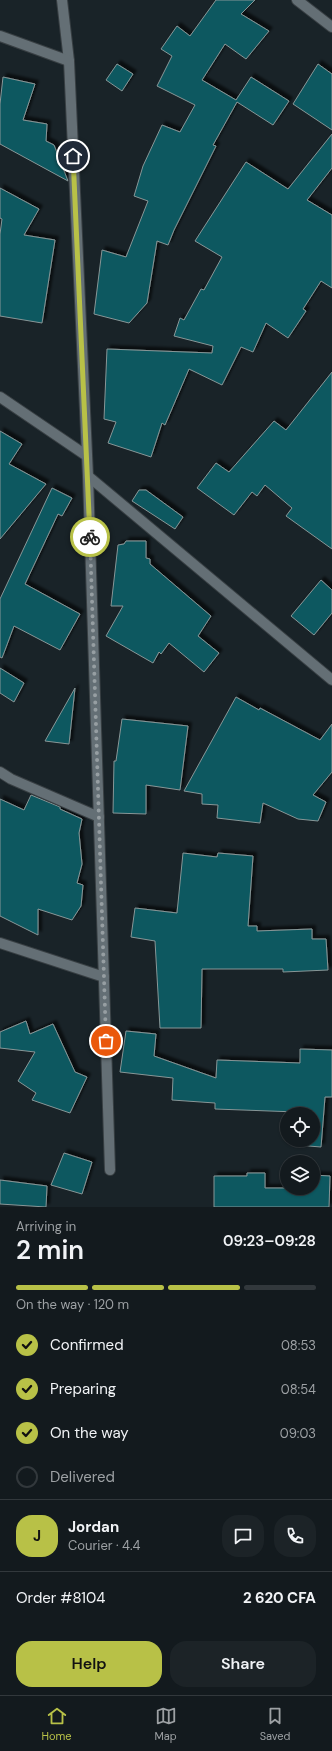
<!DOCTYPE html>
<html lang="en">
<head>
<meta charset="utf-8">
<style>
  body { margin:0; font-family:"DM Sans",sans-serif; background:#1c2327; color:#f1f3f6; height:100vh; display:flex; flex-direction:column; font-size:15px; white-space:nowrap }
  * { box-sizing:border-box; margin:0 }
  p { font-size:13px; color:#9da1a4 }
  .icon { flex:none; width:22px; height:22px; fill:none; stroke:currentColor; stroke-width:2; stroke-linecap:round; stroke-linejoin:round }
  .map { position:relative; height:1207px; overflow:hidden }
  .drawer { display:flex; flex-direction:column; background:#131a1e; flex:1 }
  .drawer>* { flex:none }
  .buttons { position:absolute; left:280px; top:1107px; display:grid; gap:8px }
  .buttons a { display:grid; place-items:center; width:40px; height:40px; border-radius:50%; background:#131a1e; box-shadow:0 1px 3px #0004,0 0 0 1px #32383c; font-size:20px }
  .pin { position:absolute; display:grid; place-items:center; width:34px; height:34px; color:#fff; margin:-17px; border:2px solid #fff; border-radius:50%; box-shadow:0 1px 4px #0007 }
  .courier { position:absolute; display:grid; place-items:center; width:40px; height:40px; margin:-20px; border:3px solid #b8c147; border-radius:50%; background:#fff; color:#222; box-shadow:0 1px 5px #0007 }
  .headline em { font-style:normal; font-weight:600 }
  .headline div { display:flex; flex-direction:column-reverse }
  .headline { display:flex; align-items:center; justify-content:space-between; height:68px; padding:0 16px }
  h1 { font-size:26px; font-weight:600; line-height:30px }
  .bar { display:grid; grid-template-columns:repeat(4,1fr); gap:6px 4px; align-content:center; height:48px; padding:0 16px }
  .bar i { height:5px; border-radius:3px; background:#32383c }
  .bar .active { background:#b8c147 }
  .bar p { grid-column:span 4 }
  .line { display:flex; align-items:center; gap:10px; padding:0 16px; border-top:1px solid #32383c }
  .line div { flex:1 }
  .round { display:grid; place-items:center; flex:none; width:42px; height:42px; border-radius:16px; background:#1c2327 }
  ol { padding:0 16px; list-style:none }
  li { display:flex; align-items:center; gap:12px; height:44px }
  li p { margin-inline-start:auto }
  li .icon { padding:4px; border-radius:50%; background:#b8c147; color:#111; stroke-width:4 }
  li:last-child { color:#9da1a4 }
  li i { width:22px; height:22px; border:2px solid #32383c; border-radius:50% }
  .cta { display:flex; gap:8px; margin-top:auto; padding:8px 16px }
  .cta a { flex:1; height:46px; border-radius:16px; background:#b8c147; color:#111; font-size:16px; font-weight:600; line-height:46px; text-align:center }
  .cta a+a { background:#1c2327; color:#f1f3f6 }
  .tab-bar { display:flex; justify-content:space-around; align-items:center; height:56px; border-top:1px solid #32383c; background:#131a1e; font-size:11px; color:#9da1a4 }
  .tab-bar a { display:grid; justify-items:center; gap:2px }
  .tab-bar .active { color:#b8c147 }
  .map>svg:first-child { display:block }
</style>
</head>
<body>
<div class="map">
<svg width="332" height="1207" viewBox="0 0 332 1207">
  <defs>
    <filter id="shadow"><feDropShadow dx="3.5" dy="-3.5" stdDeviation="1" flood-color="#0009"/></filter>
  </defs>
  <rect width="100%" height="100%" fill="#192328"/>
  <g fill="#0a5961" stroke="#889697" filter="url(#shadow)">
    <polygon points="216,0 255,0 241,14 269,31 246,59 225,44 202,80 236,100 251,77 289,101 273,125 237,102 213,145 216,146 174,230 168,245 157,241 147,303 129,323 94,314 102,250 126,257 148,201 134,196 143,166 162,125 180,132 195,105 157,86 172,56 161,49 177,26 190,36"/>
    <polygon points="117,64 133,74 122,91 106,80"/>
    <polygon points="318,64 332,74 332,130 293,104"/>
    <polygon points="3,77 35,84 23,120 47,124 46,141 54,145 68,181 0,144 0,104"/>
    <polygon points="332,134 332,168 307,200 332,215 332,288 321,281 303,309 306,311 288,338 266,323 253,352 241,347 222,385 189,369 165,425 162,423 151,457 108,443 116,422 104,419 107,349 212,353 213,346 174,336 180,318 184,320 201,289 204,290 222,257 195,241 246,162 288,189"/>
    <polygon points="0,188 39,209 24,235 55,240 42,323 0,316 0,234 2,219 0,218"/>
    <polygon points="332,372 332,549 286,516 292,508 265,485 257,496 252,492 234,515 197,488 216,463 229,472 274,421 286,430"/>
    <polygon points="0,431 22,444 9,464 46,484 0,539"/>
    <polygon points="52,488 72,498 62,516 58,514 25,584 80,614 60,650 14,626 2,658 0,657 0,599"/>
    <polygon points="139,490 146,490 183,517 175,529 132,501"/>
    <polygon points="126,541 146,541 146,558 150,559 150,564 211,616 198,636 219,653 204,672 169,643 161,654 159,652 153,663 106,636 123,606 111,606 118,545 124,544"/>
    <polygon points="321,580 332,590 332,613 314,635 291,616"/>
    <polygon points="0,668 24,683 14,702 0,693"/>
    <polygon points="75,688 69,744 45,741"/>
    <polygon points="236,697 259,710 260,708 320,740 332,724 332,772 313,795 326,802 318,821 298,819 263,803 260,823 217,818 218,805 202,804 202,794 184,791"/>
    <polygon points="122,719 188,726 180,790 146,785 146,814 113,813 114,761 116,761"/>
    <polygon points="31,795 60,807 60,809 82,819 79,833 82,864 77,883 83,885 81,906 72,920 38,909 38,935 0,916 0,799 24,810"/>
    <polygon points="183,853 217,857 218,853 253,856 248,926 257,926 257,931 312,929 312,939 326,939 328,970 283,972 283,969 202,969 201,1028 160,1028 155,941 131,937 135,908 177,913"/>
    <polygon points="26,1021 30,1034 53,1024 75,1072 87,1077 70,1113 32,1100 36,1093 18,1081 35,1052 0,1048 0,1032"/>
    <polygon points="126,1031 156,1034 154,1056 216,1078 217,1060 300,1063 300,1049 332,1050 332,1097 325,1097 321,1147 296,1145 296,1140 313,1140 313,1114 297,1114 297,1112 215,1109 215,1103 172,1100 173,1078 120,1072"/>
    <polygon points="64,1153 92,1162 82,1194 51,1185"/>
    <polygon points="247,1173 265,1173 265,1188 313,1188 313,1175 330,1176 329,1207 214,1207 214,1176 247,1176"/>
    <polygon points="0,1180 47,1186 46,1207 0,1204"/>
  </g>
  <g fill="none" stroke-linecap="round" stroke-linejoin="round">
    <g stroke="#383f43" stroke-width="12">
      <g id="minor">
        <polyline points="62,0 69,61 88,476 110,1170"/>
        <polyline points="297,0 332,27"/>
        <polyline points="0,36 69,61"/>
        <polyline points="0,397 87,456"/>
        <polyline points="88,476 332,680"/>
        <polyline points="0,772 11,779 99,817"/>
        <polyline points="0,943 104,977"/>
      </g>
    </g>
    <use href="#minor" stroke="#646f75" stroke-width="10"/>
  </g>
  <g fill="none" stroke-linecap="round" stroke-linejoin="round">
    <polyline stroke="#969ea2" stroke-width="4" stroke-dasharray="0 7.2" points="90,537 106,1041"/>
    <polyline stroke="#b8c147" stroke-width="5" points="73,156 90,537"/>
  </g>
</svg>
<div class="buttons">
<a><svg class="icon" aria-label="locate" viewBox="0 0 24 24"><circle cx="12" cy="12" r="6"/><path d="M12 2v4M12 18v4M2 12h4M18 12h4"/></svg></a>
<a><svg class="icon" aria-label="layers" viewBox="0 0 24 24"><path d="M12 4l9 5-9 5-9-5zM3 14l9 5 9-5"/></svg></a>
</div>
<div class="pin" style="left:106px;top:1041px;background:#ea580c"><svg class="icon" aria-label="bag" viewBox="0 0 24 24"><path d="M5 8h14l-1 12H6zM9 8a3 3 0 0 1 6 0"/></svg></div>
<div class="pin" style="left:73px;top:156px;background:#1f2937"><svg class="icon" aria-label="home" viewBox="0 0 24 24"><path d="M3 11l9-7 9 7M6 9v11h12V9"/></svg></div>
<div class="courier" style="left:90px;top:537px"><svg class="icon" aria-label="bike" viewBox="0 0 24 24"><circle cx="6" cy="16" r="4"/><circle cx="18" cy="16" r="4"/><path d="M6 16l4-8h5l3 8M10 8l3 8H6M13 5h3"/></svg></div>
</div>
<section class="drawer">
<div class="headline"><div><h1>2 min</h1><p>Arriving in</p></div><em>09:23–09:28</em></div>
<div class="bar"><i class="active"></i><i class="active"></i><i class="active"></i><i></i><p>On the way · 120 m</p></div>
<ol>
<li><svg class="icon" aria-label="check" viewBox="0 0 24 24"><path d="M5 12l5 5 9-10"/></svg>Confirmed<p>08:53</p></li>
<li><svg class="icon" aria-label="check" viewBox="0 0 24 24"><path d="M5 12l5 5 9-10"/></svg>Preparing<p>08:54</p></li>
<li><svg class="icon" aria-label="check" viewBox="0 0 24 24"><path d="M5 12l5 5 9-10"/></svg>On the way<p>09:03</p></li>
<li><i></i>Delivered</li>
</ol>
<div class="line" style="height:72px"><b class="round" style="background:#b8c147;color:#111">J</b><div><b>Jordan</b><p>Courier · 4.4</p></div><a class="round"><svg class="icon" aria-label="chat" viewBox="0 0 24 24"><path d="M4 5h16v11H9l-5 4z"/></svg></a><a class="round"><svg class="icon" aria-label="phone" viewBox="0 0 24 24"><path d="M5 4h4l2 5-3 2q2 4 5 5l2-3 5 2v4C11 20 4 13 5 4z"/></svg></a></div>
<div class="line" style="height:52px"><div>Order #8104</div><b>2 620 CFA</b></div>
<div class="cta"><a>Help</a><a>Share</a></div>
</section>
<nav class="tab-bar">
<a class="active"><svg class="icon" aria-label="home" viewBox="0 0 24 24"><path d="M3 11l9-7 9 7M6 9v11h12V9"/></svg>Home</a>
<a><svg class="icon" aria-label="map" viewBox="0 0 24 24"><path d="M3 6l6-2 6 2 6-2v14l-6 2-6-2-6 2zM9 4v14M15 6v14"/></svg>Map</a>
<a><svg class="icon" aria-label="saved" viewBox="0 0 24 24"><path d="M7 4h10v16l-5-4-5 4z"/></svg>Saved</a>
</nav>
</body>
</html>
